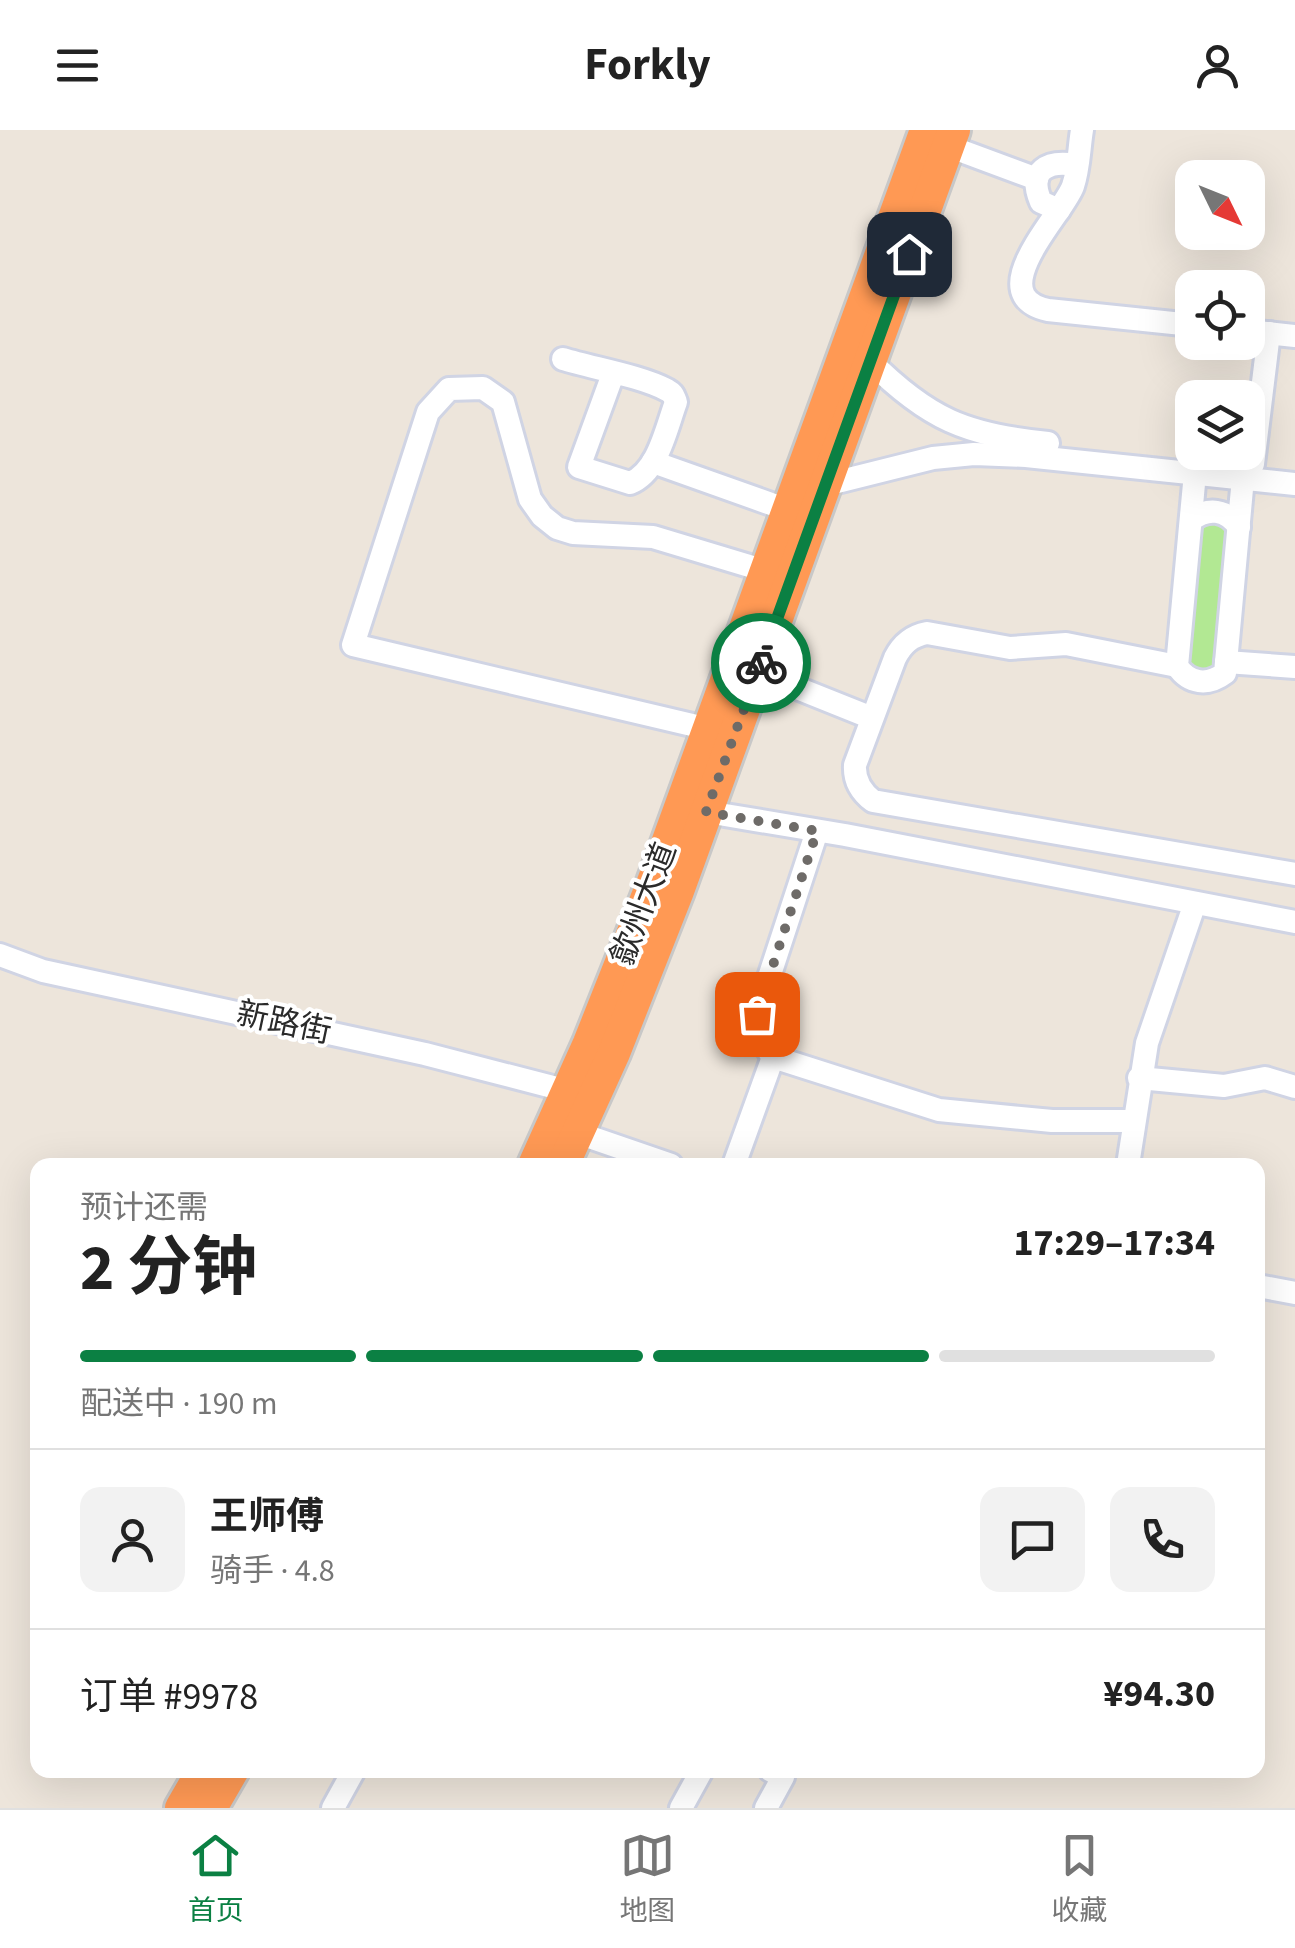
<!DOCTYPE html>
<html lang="zh">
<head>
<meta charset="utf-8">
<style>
  body { margin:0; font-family:"Source Sans 3","Noto Sans SC",sans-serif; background:#f2f2f2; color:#222; height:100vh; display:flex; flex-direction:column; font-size:38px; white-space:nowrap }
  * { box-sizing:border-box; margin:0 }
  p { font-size:32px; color:#767676 }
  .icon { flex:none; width:55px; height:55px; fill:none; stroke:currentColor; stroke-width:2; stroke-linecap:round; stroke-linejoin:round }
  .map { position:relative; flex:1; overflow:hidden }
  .side { position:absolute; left:30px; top:1028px; width:1235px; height:620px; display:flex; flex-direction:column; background:#fff; border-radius:20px; box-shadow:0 10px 40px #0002 }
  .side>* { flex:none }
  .needle { width:65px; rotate:133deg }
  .tools { position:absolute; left:1175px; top:30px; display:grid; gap:20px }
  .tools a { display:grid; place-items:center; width:90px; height:90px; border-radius:20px; background:#fff; box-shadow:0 10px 40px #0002; font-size:50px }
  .pin { position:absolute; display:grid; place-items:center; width:85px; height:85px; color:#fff; margin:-42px; border-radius:20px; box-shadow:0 5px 15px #0006 }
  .courier { position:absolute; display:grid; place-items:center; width:100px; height:100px; margin:-50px; border:8px solid #0b8043; border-radius:50%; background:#fff; color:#222; box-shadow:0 2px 12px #0007 }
  .summary em { font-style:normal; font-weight:700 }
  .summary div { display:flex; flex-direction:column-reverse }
  .summary { display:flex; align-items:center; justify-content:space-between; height:170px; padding:0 50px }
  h1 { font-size:65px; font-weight:700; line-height:75px }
  .bar { display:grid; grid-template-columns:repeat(4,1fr); gap:15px 10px; align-content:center; height:120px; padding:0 50px }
  .bar i { height:12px; border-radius:8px; background:#e0e0e0 }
  .bar .current { background:#0b8043 }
  .bar p { grid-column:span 4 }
  .line { display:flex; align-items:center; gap:25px; padding:0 50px; border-top:2px solid #e0e0e0 }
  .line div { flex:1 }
  .round { display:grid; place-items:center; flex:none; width:105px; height:105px; border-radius:20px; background:#f2f2f2 }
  header { display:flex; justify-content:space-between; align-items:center; height:130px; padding:0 50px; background:#fff; font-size:45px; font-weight:700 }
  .tabs { display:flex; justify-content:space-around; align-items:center; height:140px; border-top:2px solid #e0e0e0; background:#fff; font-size:28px; color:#767676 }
  .tabs a { display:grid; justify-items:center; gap:5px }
  .tabs .current { color:#0b8043 }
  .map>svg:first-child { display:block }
</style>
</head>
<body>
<header><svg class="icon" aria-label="menu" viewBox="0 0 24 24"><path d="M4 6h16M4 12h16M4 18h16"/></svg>Forkly<svg class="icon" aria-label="person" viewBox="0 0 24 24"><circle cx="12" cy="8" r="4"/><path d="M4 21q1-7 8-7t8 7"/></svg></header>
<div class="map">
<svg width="1295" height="1678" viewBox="0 0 1295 1678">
  <rect width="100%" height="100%" fill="#ede5db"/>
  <polygon fill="#b2e893" points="1216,393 1229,404 1216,536 1209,543 1190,538 1187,528 1200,402 1206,395"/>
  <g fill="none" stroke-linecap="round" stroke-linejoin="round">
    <g stroke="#d0d4e4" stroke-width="28">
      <g id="minor">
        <path d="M1082,0c-3,18 -3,39 -9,56 -9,27 -94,109 -25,124l144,15"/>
        <polyline points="948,16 1037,49"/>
        <path d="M1059,80l-18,-8c-14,-32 7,-42 35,-37"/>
        <polyline points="1248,201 1295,206"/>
        <path d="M563,229c29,9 78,17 104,31 7,4 6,5 9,12 -10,27 -18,70 -46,81l-51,-16 34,-93"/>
        <path d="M870,231c58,58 96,74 178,82"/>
        <polyline points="653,332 788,380"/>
        <polyline points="1253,334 1269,203"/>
        <path d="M1195,343l-18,193c12,18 31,20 48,7l18,-195"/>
        <polyline points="825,355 933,328 974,324 1026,326 1295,354"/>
        <path d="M1191,390c17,-13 35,-11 48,7"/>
        <polyline points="1226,532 1295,537"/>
        <path d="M1177,536l-111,-22 -56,4 -83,-15c-16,3 -25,11 -32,25l-40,107c-1,16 6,27 18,36l422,73"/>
        <polyline points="757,542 872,588"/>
        <polyline points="709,599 353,515 428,282 449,259 483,258 503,272 530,369 542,386 557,398 573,403 653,407 766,441"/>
        <polyline points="707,682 845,705 1295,792"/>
        <polyline points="817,701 757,884 759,908 773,927 939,980 1052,991 1134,991"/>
        <polyline points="0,825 43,841 425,924 568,961"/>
        <polyline points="1139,948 1224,956 1265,948 1295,957"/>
        <polyline points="578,1003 671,1035"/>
        <polyline points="734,1035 773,927"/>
        <polyline points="1128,1035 1147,913 1195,773"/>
        <polyline points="1258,1156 1295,1163"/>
        <polyline points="333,1678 354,1640"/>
        <polyline points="681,1678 702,1640"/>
        <polyline points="766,1678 783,1647 770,1640"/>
      </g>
    </g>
    <g stroke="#c8c8c8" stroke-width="38">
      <g id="highway">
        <polyline points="534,1035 589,913 653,752 926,0"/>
        <polyline points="563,1035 614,923 678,761 954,0"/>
        <polyline points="181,1678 203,1640"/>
        <polyline points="211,1678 233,1640"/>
      </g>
    </g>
    <use href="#minor" stroke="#fff" stroke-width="22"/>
    <use href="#highway" stroke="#ff9954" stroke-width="32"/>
  </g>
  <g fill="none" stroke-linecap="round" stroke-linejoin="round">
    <polyline stroke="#6e6b68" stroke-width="10" stroke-dasharray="0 18" points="757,884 817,701 706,682 761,533"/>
    <polyline stroke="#0b8043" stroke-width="12" points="761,533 909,124"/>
  </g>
  <g text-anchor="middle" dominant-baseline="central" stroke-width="8" stroke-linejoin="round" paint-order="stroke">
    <g font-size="32" fill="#2a2a2a" stroke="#fff">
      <text transform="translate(644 774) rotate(-69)">歙州大道</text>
      <text transform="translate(284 893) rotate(12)">新路街</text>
    </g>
  </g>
</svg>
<div class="tools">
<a><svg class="needle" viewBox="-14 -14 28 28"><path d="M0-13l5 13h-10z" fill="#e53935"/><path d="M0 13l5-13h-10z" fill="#767676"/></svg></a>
<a><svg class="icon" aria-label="locate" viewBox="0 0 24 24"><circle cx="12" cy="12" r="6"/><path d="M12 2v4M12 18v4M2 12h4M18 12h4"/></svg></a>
<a><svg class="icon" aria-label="layers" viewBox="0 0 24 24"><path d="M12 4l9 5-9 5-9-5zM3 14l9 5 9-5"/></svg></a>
</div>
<div class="pin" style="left:757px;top:884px;background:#ea580c"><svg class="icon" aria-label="bag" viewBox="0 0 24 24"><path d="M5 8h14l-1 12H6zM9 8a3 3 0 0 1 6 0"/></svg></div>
<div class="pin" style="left:909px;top:124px;background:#1f2937"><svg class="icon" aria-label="home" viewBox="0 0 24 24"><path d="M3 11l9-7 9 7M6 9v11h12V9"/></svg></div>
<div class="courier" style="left:761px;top:533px"><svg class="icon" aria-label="bike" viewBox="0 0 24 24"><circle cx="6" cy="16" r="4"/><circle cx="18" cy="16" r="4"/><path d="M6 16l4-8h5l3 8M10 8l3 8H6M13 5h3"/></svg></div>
<section class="side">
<div class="summary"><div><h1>2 分钟</h1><p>预计还需</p></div><em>17:29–17:34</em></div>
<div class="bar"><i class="current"></i><i class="current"></i><i class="current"></i><i></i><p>配送中 · 190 m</p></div>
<div class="line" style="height:180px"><a class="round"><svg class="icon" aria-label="person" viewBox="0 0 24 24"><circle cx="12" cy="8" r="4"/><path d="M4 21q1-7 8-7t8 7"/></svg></a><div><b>王师傅</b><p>骑手 · 4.8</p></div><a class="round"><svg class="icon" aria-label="chat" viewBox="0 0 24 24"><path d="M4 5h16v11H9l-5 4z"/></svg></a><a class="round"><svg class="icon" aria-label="phone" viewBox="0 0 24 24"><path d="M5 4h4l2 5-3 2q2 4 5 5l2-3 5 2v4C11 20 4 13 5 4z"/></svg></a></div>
<div class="line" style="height:130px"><div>订单 #9978</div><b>¥94.30</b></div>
</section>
</div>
<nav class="tabs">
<a class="current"><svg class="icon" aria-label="home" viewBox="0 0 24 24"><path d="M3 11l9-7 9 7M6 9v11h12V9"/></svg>首页</a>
<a><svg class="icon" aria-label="map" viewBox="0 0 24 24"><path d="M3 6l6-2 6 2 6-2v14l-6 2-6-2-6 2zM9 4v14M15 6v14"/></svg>地图</a>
<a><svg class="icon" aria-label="saved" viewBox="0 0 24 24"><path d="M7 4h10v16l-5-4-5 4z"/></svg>收藏</a>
</nav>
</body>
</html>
